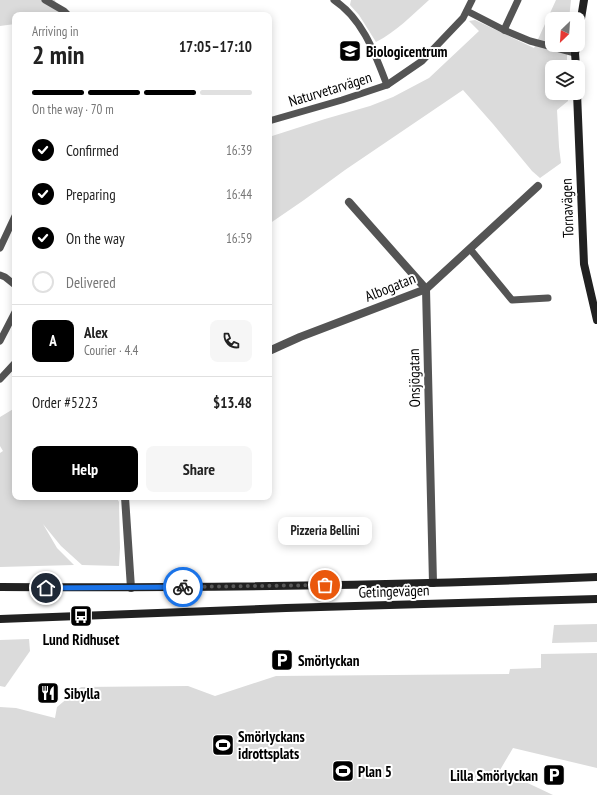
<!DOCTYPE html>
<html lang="en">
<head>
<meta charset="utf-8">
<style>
  body { margin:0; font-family:"PT Sans Narrow",sans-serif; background:#f6f6f6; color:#222; height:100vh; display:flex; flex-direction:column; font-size:15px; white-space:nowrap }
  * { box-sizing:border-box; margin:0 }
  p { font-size:13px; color:#767676 }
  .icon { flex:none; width:22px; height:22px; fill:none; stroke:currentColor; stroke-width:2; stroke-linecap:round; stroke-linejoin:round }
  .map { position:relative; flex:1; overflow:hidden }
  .drawer { position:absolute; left:12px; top:12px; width:260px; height:488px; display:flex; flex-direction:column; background:#fff; border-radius:8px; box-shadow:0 2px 10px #0003 }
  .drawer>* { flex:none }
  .needle { width:26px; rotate:205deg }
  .tools { position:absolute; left:545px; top:12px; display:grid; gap:8px }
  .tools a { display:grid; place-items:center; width:40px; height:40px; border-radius:8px; background:#fff; box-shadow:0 2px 10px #0003; font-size:20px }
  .pin { position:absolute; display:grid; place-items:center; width:34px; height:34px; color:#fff; margin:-17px; border:2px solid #fff; border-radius:50%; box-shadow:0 1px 4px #0007 }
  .courier { position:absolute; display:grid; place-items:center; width:40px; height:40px; margin:-20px; border:3px solid #1a73e8; border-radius:50%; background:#fff; color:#222; box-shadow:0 1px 5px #0007 }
  .bubble { position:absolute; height:28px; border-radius:8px; background:#fff; box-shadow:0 2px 10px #0003; font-size:13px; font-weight:700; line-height:28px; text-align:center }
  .headline em { font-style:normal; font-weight:700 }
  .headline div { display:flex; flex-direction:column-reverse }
  .headline { display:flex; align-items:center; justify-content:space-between; height:68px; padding:0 20px }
  h1 { font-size:26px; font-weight:700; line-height:30px }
  .bar { display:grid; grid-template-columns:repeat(4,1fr); gap:6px 4px; align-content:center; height:48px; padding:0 20px }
  .bar i { height:5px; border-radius:3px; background:#e0e0e0 }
  .bar .selected { background:#000 }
  .bar p { grid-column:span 4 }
  .line { display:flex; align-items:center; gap:10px; padding:0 20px; border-top:1px solid #e0e0e0 }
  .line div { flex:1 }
  .round { display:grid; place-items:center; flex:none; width:42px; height:42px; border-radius:8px; background:#f6f6f6 }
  ol { padding:0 20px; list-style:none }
  li { display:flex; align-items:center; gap:12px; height:44px }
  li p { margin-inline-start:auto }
  li .icon { padding:4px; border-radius:50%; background:#000; color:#fff; stroke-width:4 }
  li:last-child { color:#767676 }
  li i { width:22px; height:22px; border:2px solid #e0e0e0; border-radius:50% }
  .button { display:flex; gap:8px; margin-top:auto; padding:8px 20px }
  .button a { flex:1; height:46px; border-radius:8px; background:#000; color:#fff; font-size:16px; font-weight:700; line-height:46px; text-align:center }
  .button a+a { background:#f6f6f6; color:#222 }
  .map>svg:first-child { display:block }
</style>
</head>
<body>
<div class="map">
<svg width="597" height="795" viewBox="0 0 597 795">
  <rect width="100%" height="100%" fill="#fff"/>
  <g fill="#dbdbdb">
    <polygon points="0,0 55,0 59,15 15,15 15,24 0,26"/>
    <path d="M351,0h78c-17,15 -33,32 -53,42l-17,-27 -9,-10z"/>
    <polygon points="556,0 571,0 569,19 552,19 552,45 567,45 567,67 552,67 552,93 568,93 568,101 557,110 559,147 561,163 540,178 532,171 493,124 463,90 345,170 304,200 269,224 269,137 325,119 370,106 393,97 429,78 479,31 469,21 475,20 534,48"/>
    <polygon points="15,408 15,497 116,497 119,502 120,548 119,566 82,565 61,546 43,524 57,548 74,565 0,567 0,453 3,451 0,446 0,417"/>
    <polygon points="597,624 597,642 552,643 554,625"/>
    <polygon points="29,639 30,651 5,687 0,686 0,640"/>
    <polygon points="597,653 597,768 513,748 500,770 553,795 0,795 0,707 16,708 55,718 57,707 81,687 188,686 215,696 276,676 509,674 510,669 541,668 541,654"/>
  </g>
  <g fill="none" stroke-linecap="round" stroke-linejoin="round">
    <g stroke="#545454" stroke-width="7">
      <polyline points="45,0 64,11 68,15"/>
      <path d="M334,0c29,19 41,54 53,85"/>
      <polyline points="467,11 504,30 530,41 575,53"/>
      <polyline points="504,30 518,0"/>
      <polyline points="269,121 342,100 387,85 422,61 463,18 472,0"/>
      <polyline points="0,248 15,216"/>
      <polyline points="470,249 512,300 548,298"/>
      <polyline points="0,275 5,277 15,285"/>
      <polyline points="0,341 15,312"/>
      <polyline points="0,379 15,363"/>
    </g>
    <g stroke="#545454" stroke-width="8">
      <polyline points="349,202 426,289 433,583"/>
      <polyline points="269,351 300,337 426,289 538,186"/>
      <polyline points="125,497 131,588"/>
    </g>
    <g stroke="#212121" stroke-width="8">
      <polyline points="578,37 584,0"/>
      <polyline points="576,67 575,53 577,45"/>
      <polyline points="577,93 584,264 597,320"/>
      <path d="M0,587c199,1 398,-1 597,-10"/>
      <polyline points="0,619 286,608 597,599"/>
    </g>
  </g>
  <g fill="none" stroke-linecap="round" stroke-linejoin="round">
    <polyline stroke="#595959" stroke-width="4" stroke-dasharray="0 7.2" points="183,587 325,585"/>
    <polyline stroke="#1a73e8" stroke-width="5" points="46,588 183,587"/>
  </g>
  <defs>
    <g id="university-square" transform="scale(1.15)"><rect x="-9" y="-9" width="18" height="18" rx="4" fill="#000" stroke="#fff"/><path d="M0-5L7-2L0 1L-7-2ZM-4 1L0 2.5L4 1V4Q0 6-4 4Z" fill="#fff"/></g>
    <g id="bus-square" transform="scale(1.15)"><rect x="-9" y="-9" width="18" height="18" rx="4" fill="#000" stroke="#fff"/><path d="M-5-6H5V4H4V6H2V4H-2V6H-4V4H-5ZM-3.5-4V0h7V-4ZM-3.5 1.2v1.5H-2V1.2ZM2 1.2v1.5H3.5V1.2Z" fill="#fff"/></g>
    <g id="parking-square" transform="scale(1.15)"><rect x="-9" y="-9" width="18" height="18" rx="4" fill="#000" stroke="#fff"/><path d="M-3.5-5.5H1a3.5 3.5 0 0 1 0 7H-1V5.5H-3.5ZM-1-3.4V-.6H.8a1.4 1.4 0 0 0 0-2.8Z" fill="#fff"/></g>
    <g id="restaurant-square" transform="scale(1.15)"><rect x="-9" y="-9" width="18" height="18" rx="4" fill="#000" stroke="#fff"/><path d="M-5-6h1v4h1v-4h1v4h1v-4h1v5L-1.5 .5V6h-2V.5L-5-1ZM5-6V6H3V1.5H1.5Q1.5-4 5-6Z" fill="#fff"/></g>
    <g id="stadium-square" transform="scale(1.15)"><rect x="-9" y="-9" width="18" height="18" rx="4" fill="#000" stroke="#fff"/><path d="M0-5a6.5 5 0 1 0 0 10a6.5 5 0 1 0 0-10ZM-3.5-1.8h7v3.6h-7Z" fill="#fff"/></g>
  </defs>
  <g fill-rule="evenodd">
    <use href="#university-square" x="350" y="51"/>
    <use href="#bus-square" x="81" y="616"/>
    <use href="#parking-square" x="282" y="660"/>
    <use href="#restaurant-square" x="48" y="693"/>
    <use href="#stadium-square" x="223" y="745"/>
    <use href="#stadium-square" x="343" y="771"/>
    <use href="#parking-square" x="554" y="775"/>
  </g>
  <g text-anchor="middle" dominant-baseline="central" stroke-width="4" stroke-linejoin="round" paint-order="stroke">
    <g font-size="15" font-weight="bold" fill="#000" stroke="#fff" text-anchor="start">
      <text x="366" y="51">Biologicentrum</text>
      <text x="81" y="639" text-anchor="middle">Lund Ridhuset</text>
      <text x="298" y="660">Smörlyckan</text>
      <text x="64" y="693">Sibylla</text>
      <text x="238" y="736">Smörlyckans<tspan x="238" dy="17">idrottsplats</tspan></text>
      <text x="358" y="771">Plan 5</text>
      <text x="538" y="775" text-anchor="end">Lilla Smörlyckan</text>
    </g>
    <g font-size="15" fill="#000" stroke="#fff">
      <text transform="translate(330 89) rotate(-17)">Naturvetarvägen</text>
      <text transform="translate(567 208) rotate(-92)">Tornavägen</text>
      <text transform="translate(390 287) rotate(-22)">Albogatan</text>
      <text transform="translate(414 378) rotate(-91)">Onsjögatan</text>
      <text transform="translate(394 591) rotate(-2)">Getingevägen</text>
    </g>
  </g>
</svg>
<div class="tools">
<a><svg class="needle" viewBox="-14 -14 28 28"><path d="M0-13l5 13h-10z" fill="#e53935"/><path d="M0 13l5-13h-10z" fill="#767676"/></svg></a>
<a><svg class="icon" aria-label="layers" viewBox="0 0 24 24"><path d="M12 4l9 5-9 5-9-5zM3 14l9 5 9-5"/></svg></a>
</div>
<div class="pin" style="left:325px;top:585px;background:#ea580c"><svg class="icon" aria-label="bag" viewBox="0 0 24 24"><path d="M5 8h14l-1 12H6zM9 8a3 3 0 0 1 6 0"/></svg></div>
<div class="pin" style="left:46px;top:588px;background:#1f2937"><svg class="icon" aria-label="home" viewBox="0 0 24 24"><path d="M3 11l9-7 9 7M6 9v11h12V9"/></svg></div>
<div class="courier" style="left:183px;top:587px"><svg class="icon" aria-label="bike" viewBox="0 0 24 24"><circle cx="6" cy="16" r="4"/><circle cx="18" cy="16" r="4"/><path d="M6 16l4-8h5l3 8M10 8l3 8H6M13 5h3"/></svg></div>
<div class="bubble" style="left:278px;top:517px;width:94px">Pizzeria Bellini</div>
<section class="drawer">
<div class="headline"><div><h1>2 min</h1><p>Arriving in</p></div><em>17:05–17:10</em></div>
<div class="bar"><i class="selected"></i><i class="selected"></i><i class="selected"></i><i></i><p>On the way · 70 m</p></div>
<ol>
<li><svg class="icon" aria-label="check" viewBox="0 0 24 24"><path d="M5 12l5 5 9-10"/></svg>Confirmed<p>16:39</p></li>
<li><svg class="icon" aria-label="check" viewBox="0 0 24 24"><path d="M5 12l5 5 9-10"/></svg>Preparing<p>16:44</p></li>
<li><svg class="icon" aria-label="check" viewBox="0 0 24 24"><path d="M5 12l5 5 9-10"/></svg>On the way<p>16:59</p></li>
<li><i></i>Delivered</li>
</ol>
<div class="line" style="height:72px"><b class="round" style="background:#000;color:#fff">A</b><div><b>Alex</b><p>Courier · 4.4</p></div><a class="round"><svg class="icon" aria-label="phone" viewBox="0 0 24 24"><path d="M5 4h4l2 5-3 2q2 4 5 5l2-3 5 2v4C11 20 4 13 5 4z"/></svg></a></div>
<div class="line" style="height:52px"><div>Order #5223</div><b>$13.48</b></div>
<div class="button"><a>Help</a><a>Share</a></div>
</section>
</div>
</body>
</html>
